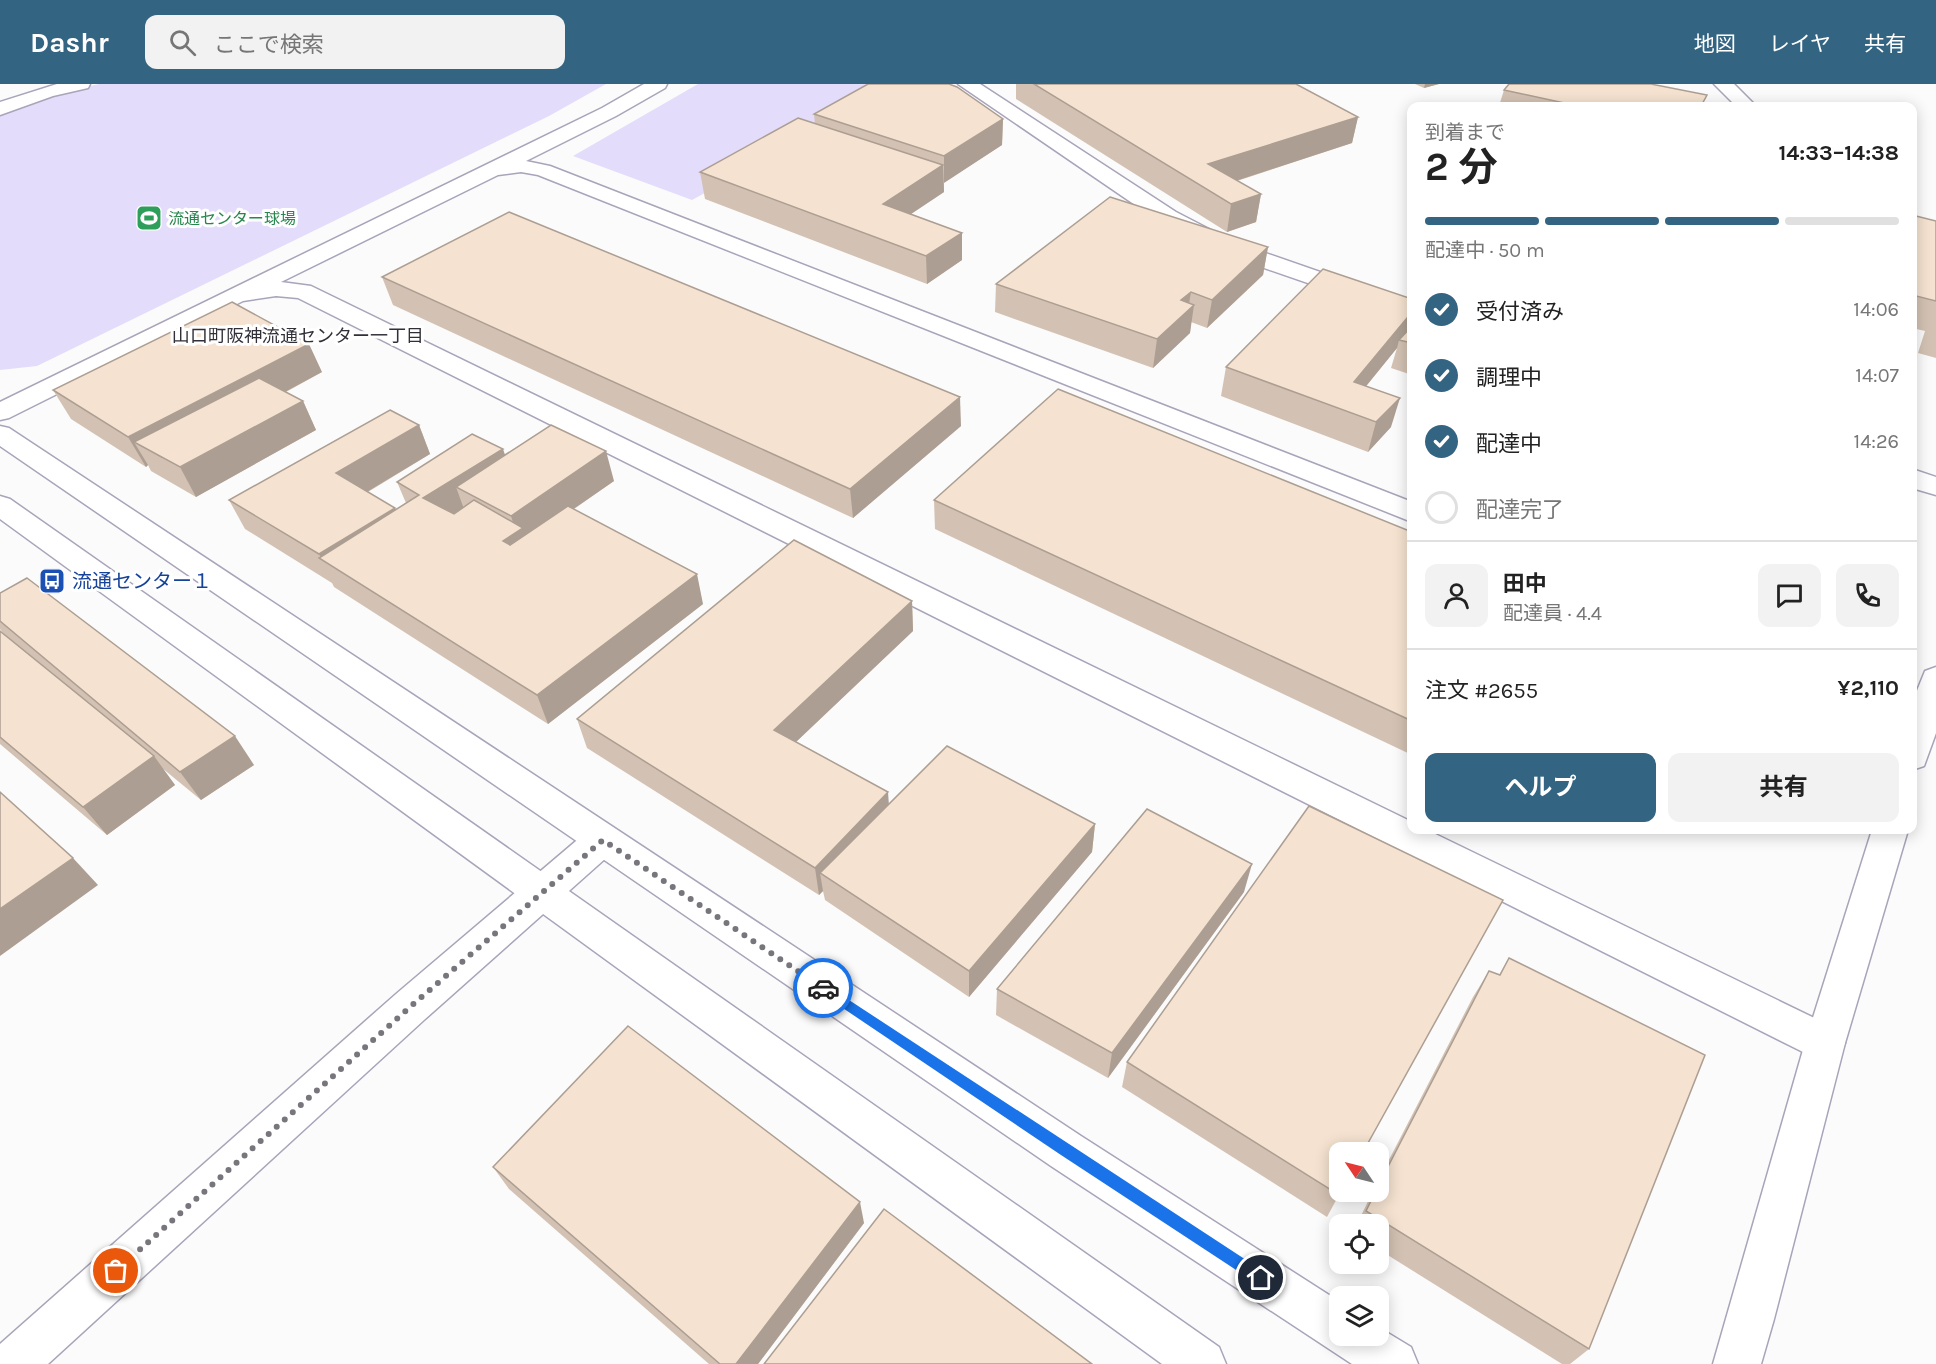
<!DOCTYPE html>
<html lang="ja">
<head>
<meta charset="utf-8">
<style>
  body { margin:0; font-family:Karla,"Noto Sans JP",sans-serif; background:#f2f2f2; color:#222; height:100vh; display:flex; flex-direction:column; font-size:22px; white-space:nowrap }
  * { box-sizing:border-box; margin:0 }
  p { font-size:20px; color:#767676 }
  .icon { flex:none; width:33px; height:33px; fill:none; stroke:currentColor; stroke-width:2; stroke-linecap:round; stroke-linejoin:round }
  .map { position:relative; flex:1; overflow:hidden }
  .side { position:absolute; left:1407px; top:18px; width:510px; height:732px; display:flex; flex-direction:column; background:#fff; border-radius:12px; box-shadow:0 3px 15px #0003 }
  .side>* { flex:none }
  .needle { width:39px; rotate:305deg }
  .tools { position:absolute; left:1329px; top:1058px; display:grid; gap:12px }
  .tools a { display:grid; place-items:center; width:60px; height:60px; border-radius:12px; background:#fff; box-shadow:0 3px 15px #0003; font-size:30px }
  .pin { position:absolute; display:grid; place-items:center; width:51px; height:51px; color:#fff; margin:-26px; border:3px solid #fff; border-radius:50%; box-shadow:0 2px 6px #0007 }
  .courier { position:absolute; display:grid; place-items:center; width:60px; height:60px; margin:-30px; border:4px solid #1a73e8; border-radius:50%; background:#fff; color:#222; box-shadow:0 2px 8px #0007 }
  .head em { font-style:normal; font-weight:700 }
  .head div { display:flex; flex-direction:column-reverse }
  .head { display:flex; align-items:center; justify-content:space-between; height:102px; padding:0 18px }
  h1 { font-size:39px; font-weight:700; line-height:45px }
  .bar { display:grid; grid-template-columns:repeat(4,1fr); gap:9px 6px; align-content:center; height:72px; padding:0 18px }
  .bar i { height:8px; border-radius:4px; background:#e0e0e0 }
  .bar .on { background:#336482 }
  .bar p { grid-column:span 4 }
  .line { display:flex; align-items:center; gap:15px; padding:0 18px; border-top:2px solid #e0e0e0 }
  .line div { flex:1 }
  .round { display:grid; place-items:center; flex:none; width:63px; height:63px; border-radius:12px; background:#f2f2f2 }
  ol { padding:0 18px; list-style:none }
  li { display:flex; align-items:center; gap:18px; height:66px }
  li p { margin-inline-start:auto }
  li .icon { padding:6px; border-radius:50%; background:#336482; color:#fff; stroke-width:4 }
  li:last-child { color:#767676 }
  li i { width:33px; height:33px; border:3px solid #e0e0e0; border-radius:50% }
  .primary-button { display:flex; gap:12px; margin-top:auto; padding:12px 18px }
  .primary-button a { flex:1; height:69px; border-radius:12px; background:#336482; color:#fff; font-size:24px; font-weight:700; line-height:69px; text-align:center }
  .primary-button a+a { background:#f2f2f2; color:#222 }
  header { display:flex; align-items:center; gap:36px; box-sizing:border-box; height:84px; padding:0 30px; background:#336482; color:#fff }
  header strong { font-size:28px }
  nav { display:flex; gap:33px; margin-inline-start:auto; font-size:21px }
  .search { width:420px; height:54px; background:#f2f2f2; display:flex; align-items:center; gap:15px; box-sizing:border-box; padding:0 21px; border-radius:12px; color:#767676; font-size:22px }
  .map>svg:first-child { display:block }
</style>
</head>
<body>
<header>
<strong>Dashr</strong>
<div class="search"><svg class="icon" aria-label="search" viewBox="0 0 24 24"><circle cx="10" cy="10" r="6"/><path d="M15 15l6 6"/></svg>ここで検索</div>
<nav><a>地図</a><a>レイヤ</a><a>共有</a></nav>
</header>
<div class="map">
<svg width="1936" height="1280" viewBox="0 0 1936 1280">
  <rect width="100%" height="100%" fill="#fbfbfb"/>
  <g fill="#e4dcfb">
    <polygon points="99,0 606,0 549,32 37,282 0,286 0,30 61,8"/>
    <polygon points="698,0 905,0 692,116 573,72"/>
  </g>
  <g fill="none" stroke-linecap="round" stroke-linejoin="round">
    <g stroke="#a9a4b9" stroke-width="3">
      <g id="minor">
        <polygon points="57,0 90,0 88,4 53,12 0,31 0,18"/>
        <polygon points="644,0 667,0 665,4 616,32 526,77 550,82 1412,418 1412,438 538,91 521,88 498,91 281,198 311,202 1412,738 1412,746 1427,746 1839,946 1845,959 1839,972 1825,977 1811,972 298,214 276,212 243,217 9,334 0,336 0,318 602,24"/>
        <polygon points="1714,0 1734,0 1756,22 1736,22"/>
        <polygon points="602,742 615,746 620,756 615,766 424,936 48,1280 0,1280 0,1260 396,910 589,746"/>
      </g>
    </g>
    <g stroke="#a9a4b9" stroke-width="3">
      <g id="tertiary">
        <polygon points="958,0 980,0 1176,128 1234,158 1412,220 1412,235 1218,168 1160,138"/>
        <polygon points="0,342 9,344 1081,1052 1340,1218 1340,1251 1378,1251 1378,1243 1411,1263 1418,1280 1352,1280 1051,1082 0,362"/>
        <polygon points="1912,385 1936,393 1936,411 1912,404"/>
        <polygon points="0,412 10,415 1219,1263 1226,1280 1162,1280 0,435"/>
        <polygon points="1936,583 1936,649 1924,682 1912,686 1912,619 1925,587"/>
        <polygon points="1872,746 1908,746 1845,959 1774,1235 1761,1280 1713,1280 1805,959"/>
      </g>
    </g>
    <use href="#minor" fill="#fff" fill-rule="evenodd"/>
    <use href="#tertiary" fill="#fff" fill-rule="evenodd"/>
  </g>
  <g fill="#d3c2b3">
    <polygon points="1016,0 1296,0 1358,33 1352,59 1237,97 1261,110 1256,138 1227,148 1016,15"/>
    <polygon points="1415,0 1439,0 1424,4"/>
    <polygon points="1504,6 1702,22 1499,22"/>
    <polygon points="814,30 1003,35 1002,61 944,98 944,108 911,130 962,149 962,176 927,200 705,115 700,88 815,40"/>
    <polygon points="1912,131 1936,137 1936,274 1918,269 1925,247 1912,244"/>
    <polygon points="1268,163 1263,191 1207,244 1191,238 1190,249 1153,284 995,228 996,200"/>
    <polygon points="382,193 961,342 853,434 393,221"/>
    <polygon points="1412,215 1412,291 1391,284 1397,264 1366,302 1391,343 1368,368 1221,312 1226,283"/>
    <polygon points="322,288 286,308 303,317 316,346 196,413 151,387 148,381 146,383 71,335 53,306"/>
    <polygon points="419,341 430,370 368,408 396,426 406,419 397,398 505,371 614,397 574,425 703,520 548,640 334,503 332,499 245,445 229,416"/>
    <polygon points="934,416 1412,448 1412,671 935,445"/>
    <polygon points="0,509 254,681 201,716 162,684 175,701 107,751 0,660 0,547 33,575 3,549 0,545"/>
    <polygon points="912,517 913,547 796,658 888,708 888,721 1095,740 1092,768 969,913 825,816 823,807 819,811 587,664 577,635"/>
    <polygon points="1244,808 1108,994 996,931 997,905"/>
    <polygon points="1509,874 1589,1265 1570,1280 1562,1280 1378,1165 1378,1140 1357,1140 1373,1107 1378,1107 1378,1097 1473,913 1489,887 1499,891"/>
    <polygon points="1127,978 1341,1107 1327,1133 1122,1003"/>
    <polygon points="493,1083 864,1139 758,1280 709,1280 509,1105"/>
  </g>
  <g fill="#ac9e92">
    <polygon points="1425,0 1439,0 1424,4"/>
    <polygon points="1358,33 1352,59 1208,106 1208,80"/>
    <polygon points="1003,35 1002,61 944,99 944,72"/>
    <polygon points="943,81 944,108 884,148 883,120"/>
    <polygon points="1261,110 1256,138 1227,148 1231,120"/>
    <polygon points="962,149 962,176 927,200 926,172"/>
    <polygon points="1268,163 1263,191 1207,244 1212,216"/>
    <polygon points="1191,208 1188,226 1194,221 1190,249 1153,284 1157,255 1181,216"/>
    <polygon points="1412,228 1412,246 1399,256 1397,264 1346,327 1354,298"/>
    <polygon points="309,260 322,288 162,374 134,358 148,381 146,383 128,353"/>
    <polygon points="960,313 961,342 853,434 850,405"/>
    <polygon points="1400,314 1391,343 1368,368 1376,338"/>
    <polygon points="303,317 316,346 196,413 180,383"/>
    <polygon points="419,341 430,370 350,418 336,389"/>
    <polygon points="503,365 513,394 456,403 464,425 435,443 423,414"/>
    <polygon points="606,367 614,397 527,457 533,473 503,457 516,448 511,432"/>
    <polygon points="395,424 407,453 321,474 319,470"/>
    <polygon points="697,490 703,520 548,640 537,611"/>
    <polygon points="912,517 913,547 779,674 774,646"/>
    <polygon points="235,652 254,681 201,716 180,688"/>
    <polygon points="154,672 175,701 107,751 83,723"/>
    <polygon points="888,708 890,736 820,789 823,807 819,811 815,784"/>
    <polygon points="1095,740 1092,768 969,913 969,887"/>
    <polygon points="73,774 98,801 0,872 0,825"/>
    <polygon points="1252,780 1244,808 1108,994 1112,969"/>
    <polygon points="860,1118 864,1139 758,1280 736,1280"/>
  </g>
  <g fill="#f5e2d0" stroke="#ac9e92" stroke-width="1.5">
    <polygon points="868,0 949,0 957,3 1003,35 944,72 814,30"/>
    <polygon points="1034,0 1296,0 1358,33 1208,80 1261,110 1231,120"/>
    <polygon points="1509,0 1651,0 1707,11 1701,22 1578,22 1504,6"/>
    <polygon points="798,34 943,81 883,120 962,149 926,172 700,88"/>
    <polygon points="1110,113 1268,163 1212,216 1191,208 1181,216 1194,221 1157,255 996,200"/>
    <polygon points="509,128 960,313 850,405 382,193"/>
    <polygon points="1912,131 1936,137 1936,217 1912,211"/>
    <polygon points="1323,185 1412,215 1412,228 1354,298 1400,314 1376,338 1226,283"/>
    <polygon points="232,218 309,260 128,353 53,306"/>
    <polygon points="1412,242 1412,259 1399,256"/>
    <polygon points="259,294 303,317 180,383 134,358"/>
    <polygon points="1058,305 1412,448 1412,637 934,416"/>
    <polygon points="390,326 419,341 336,389 395,424 319,470 229,416"/>
    <polygon points="551,341 606,367 511,432 456,403"/>
    <polygon points="472,350 503,365 423,414 454,430 474,416 523,444 503,457 510,461 568,422 697,490 537,611 319,474 419,411 397,398"/>
    <polygon points="794,456 912,517 774,646 888,708 815,784 577,635"/>
    <polygon points="27,494 235,652 180,688 0,537 0,509"/>
    <polygon points="0,547 154,672 83,723 0,653"/>
    <polygon points="947,662 1095,740 969,887 820,789"/>
    <polygon points="0,708 73,774 0,825"/>
    <polygon points="1309,722 1503,816 1363,1068 1340,1068 1340,1107 1341,1107 1339,1111 1127,978"/>
    <polygon points="1147,725 1252,780 1112,969 997,905"/>
    <polygon points="1509,874 1705,971 1589,1265 1366,1127 1376,1107 1378,1107 1378,1102 1489,887 1500,891"/>
    <polygon points="628,942 860,1118 736,1280 720,1280 493,1083"/>
    <polygon points="884,1125 1092,1280 764,1280"/>
  </g>
  <polygon fill="#1a73e8" points="823,899 1266,1189 1268,1194 1266,1199 1261,1201 1256,1199 1061,1071 819,908 817,904"/>
  <g fill="none" stroke-linecap="round" stroke-linejoin="round">
    <polyline stroke="#78767c" stroke-width="6" stroke-dasharray="0 10.8" points="116,1187 410,923 603,756 823,904"/>
  </g>
  <defs>
    <g id="stadium-square" transform="scale(1.35)"><rect x="-9" y="-9" width="18" height="18" rx="4" fill="#2e9e5b" stroke="#fff"/><path d="M0-5a6.5 5 0 1 0 0 10a6.5 5 0 1 0 0-10ZM-3.5-1.8h7v3.6h-7Z" fill="#fff"/></g>
    <g id="bus-square" transform="scale(1.35)"><rect x="-9" y="-9" width="18" height="18" rx="4" fill="#1a4fb4" stroke="#fff"/><path d="M-5-6H5V4H4V6H2V4H-2V6H-4V4H-5ZM-3.5-4V0h7V-4ZM-3.5 1.2v1.5H-2V1.2ZM2 1.2v1.5H3.5V1.2Z" fill="#fff"/></g>
  </defs>
  <g fill-rule="evenodd">
    <use href="#stadium-square" x="149" y="134"/>
    <use href="#bus-square" x="52" y="497"/>
  </g>
  <g text-anchor="middle" dominant-baseline="central" stroke-width="6" stroke-linejoin="round" paint-order="stroke">
    <g font-size="16" fill="#27864d" stroke="#fff" text-anchor="start">
      <text x="168" y="134">流通センター球場</text>
    </g>
    <g font-size="18" fill="#312f38" stroke="#fff">
      <text x="298" y="252">山口町阪神流通センター一丁目</text>
    </g>
    <g font-size="20" fill="#164399" stroke="#fff" text-anchor="start">
      <text x="72" y="497">流通センター１</text>
    </g>
  </g>
</svg>
<div class="tools">
<a><svg class="needle" viewBox="-14 -14 28 28"><path d="M0-13l5 13h-10z" fill="#e53935"/><path d="M0 13l5-13h-10z" fill="#767676"/></svg></a>
<a><svg class="icon" aria-label="locate" viewBox="0 0 24 24"><circle cx="12" cy="12" r="6"/><path d="M12 2v4M12 18v4M2 12h4M18 12h4"/></svg></a>
<a><svg class="icon" aria-label="layers" viewBox="0 0 24 24"><path d="M12 4l9 5-9 5-9-5zM3 14l9 5 9-5"/></svg></a>
</div>
<div class="pin" style="left:116px;top:1187px;background:#ea580c"><svg class="icon" aria-label="bag" viewBox="0 0 24 24"><path d="M5 8h14l-1 12H6zM9 8a3 3 0 0 1 6 0"/></svg></div>
<div class="pin" style="left:1261px;top:1194px;background:#1f2937"><svg class="icon" aria-label="home" viewBox="0 0 24 24"><path d="M3 11l9-7 9 7M6 9v11h12V9"/></svg></div>
<div class="courier" style="left:823px;top:904px"><svg class="icon" aria-label="car" viewBox="0 0 24 24"><path d="M5 17H2v-5l4-1 3-4h7l3 4 3 1v5h-3M9 17h6M6 11h13"/><circle cx="7" cy="17" r="2"/><circle cx="17" cy="17" r="2"/></svg></div>
<section class="side">
<div class="head"><div><h1>2 分</h1><p>到着まで</p></div><em>14:33–14:38</em></div>
<div class="bar"><i class="on"></i><i class="on"></i><i class="on"></i><i></i><p>配達中 · 50 m</p></div>
<ol>
<li><svg class="icon" aria-label="check" viewBox="0 0 24 24"><path d="M5 12l5 5 9-10"/></svg>受付済み<p>14:06</p></li>
<li><svg class="icon" aria-label="check" viewBox="0 0 24 24"><path d="M5 12l5 5 9-10"/></svg>調理中<p>14:07</p></li>
<li><svg class="icon" aria-label="check" viewBox="0 0 24 24"><path d="M5 12l5 5 9-10"/></svg>配達中<p>14:26</p></li>
<li><i></i>配達完了</li>
</ol>
<div class="line" style="height:108px"><a class="round"><svg class="icon" aria-label="person" viewBox="0 0 24 24"><circle cx="12" cy="8" r="4"/><path d="M4 21q1-7 8-7t8 7"/></svg></a><div><b>田中</b><p>配達員 · 4.4</p></div><a class="round"><svg class="icon" aria-label="chat" viewBox="0 0 24 24"><path d="M4 5h16v11H9l-5 4z"/></svg></a><a class="round"><svg class="icon" aria-label="phone" viewBox="0 0 24 24"><path d="M5 4h4l2 5-3 2q2 4 5 5l2-3 5 2v4C11 20 4 13 5 4z"/></svg></a></div>
<div class="line" style="height:78px"><div>注文 #2655</div><b>¥2,110</b></div>
<div class="primary-button"><a>ヘルプ</a><a>共有</a></div>
</section>
</div>
</body>
</html>
